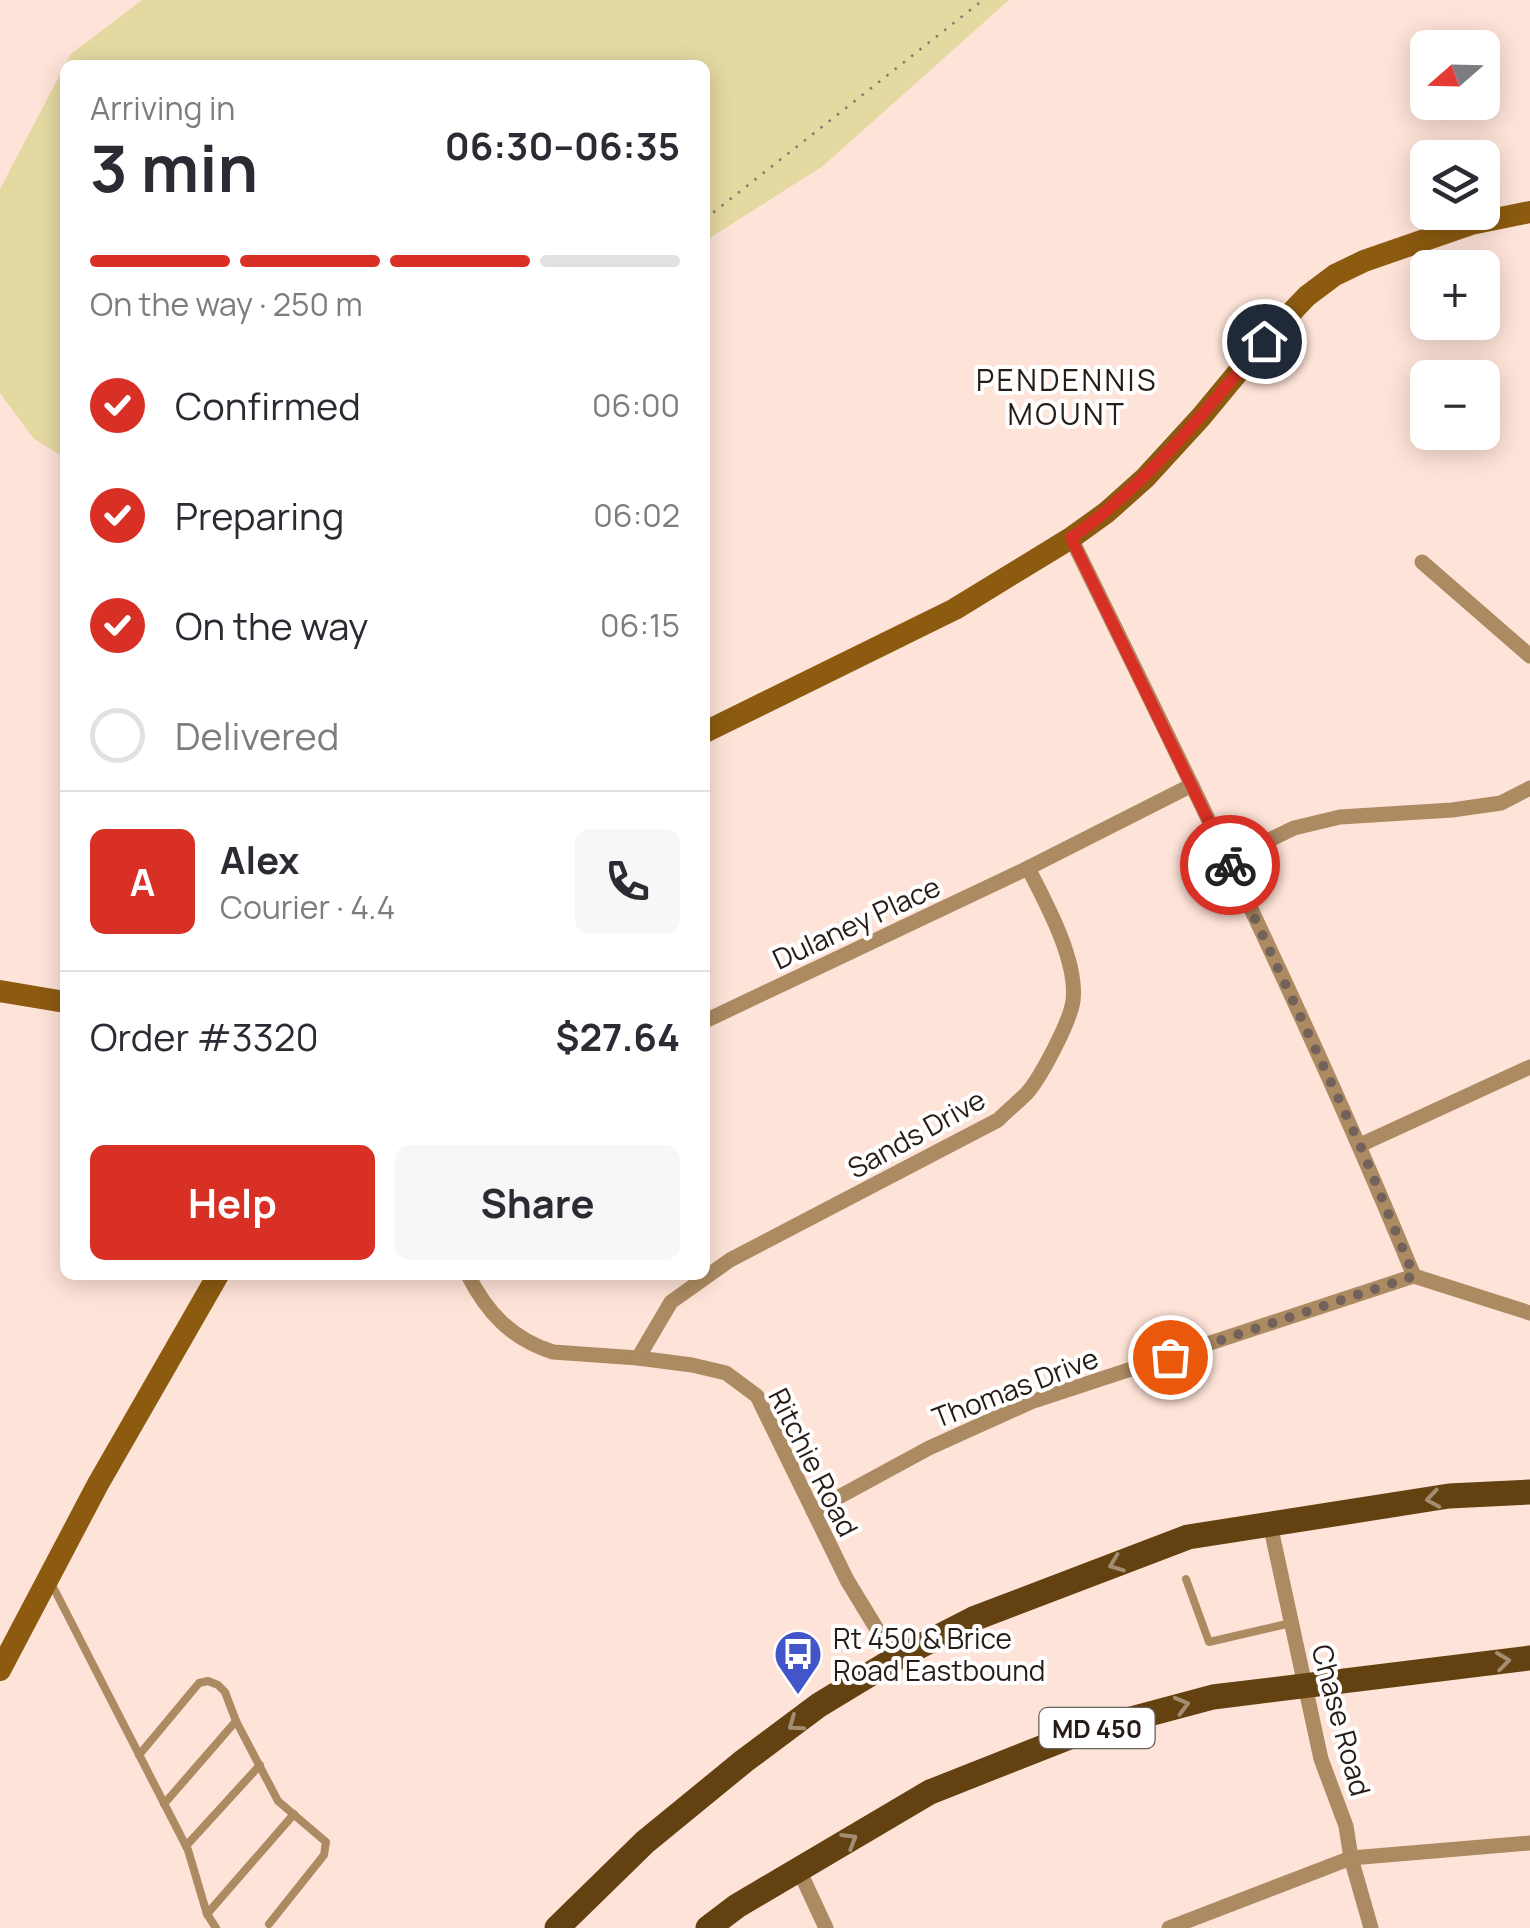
<!DOCTYPE html>
<html lang="en">
<head>
<meta charset="utf-8">
<style>
  body { margin:0; font-family:Manrope,sans-serif; background:#f7f7f7; color:#2b2b33; height:100vh; display:flex; flex-direction:column; font-size:38px; white-space:nowrap }
  * { box-sizing:border-box; margin:0 }
  p { font-size:32px; color:#7c7c81 }
  .icon { flex:none; width:55px; height:55px; fill:none; stroke:currentColor; stroke-width:2; stroke-linecap:round; stroke-linejoin:round }
  .map { position:relative; flex:1; overflow:hidden }
  .sheet { position:absolute; left:60px; top:60px; width:650px; height:1220px; display:flex; flex-direction:column; background:#fff; border-radius:15px; box-shadow:0 5px 25px #0003 }
  .sheet>* { flex:none }
  .needle { width:65px; rotate:250deg }
  .tools { position:absolute; left:1410px; top:30px; display:grid; gap:20px }
  .tools a { display:grid; place-items:center; width:90px; height:90px; border-radius:15px; background:#fff; box-shadow:0 5px 25px #0003; font-size:50px }
  .pin { position:absolute; display:grid; place-items:center; width:85px; height:85px; color:#fff; margin:-42px; border:5px solid #fff; border-radius:50%; box-shadow:0 2px 10px #0007 }
  .courier { position:absolute; display:grid; place-items:center; width:100px; height:100px; margin:-50px; border:8px solid #d93025; border-radius:50%; background:#fff; color:#222; box-shadow:0 2px 12px #0007 }
  .headline em { font-style:normal; font-weight:700 }
  .headline div { display:flex; flex-direction:column-reverse }
  .headline { display:flex; align-items:center; justify-content:space-between; height:170px; padding:0 30px }
  h1 { font-size:65px; font-weight:700; line-height:75px }
  .bar { display:grid; grid-template-columns:repeat(4,1fr); gap:15px 10px; align-content:center; height:120px; padding:0 30px }
  .bar i { height:12px; border-radius:8px; background:#e1e1e2 }
  .bar .selected { background:#d93025 }
  .bar p { grid-column:span 4 }
  .line { display:flex; align-items:center; gap:25px; padding:0 30px; border-top:2px solid #e1e1e2 }
  .line div { flex:1 }
  .round { display:grid; place-items:center; flex:none; width:105px; height:105px; border-radius:15px; background:#f7f7f7 }
  ol { padding:0 30px; list-style:none }
  li { display:flex; align-items:center; gap:30px; height:110px }
  li p { margin-inline-start:auto }
  li .icon { padding:10px; border-radius:50%; background:#d93025; color:#fff; stroke-width:4 }
  li:last-child { color:#7c7c81 }
  li i { width:55px; height:55px; border:5px solid #e1e1e2; border-radius:50% }
  .button { display:flex; gap:20px; margin-top:auto; padding:20px 30px }
  .button a { flex:1; height:115px; border-radius:15px; background:#d93025; color:#fff; font-size:40px; font-weight:700; line-height:115px; text-align:center }
  .button a+a { background:#f7f7f7; color:#2b2b33 }
  .map>svg:first-child { display:block }
</style>
</head>
<body>
<div class="map">
<svg width="1530" height="1928" viewBox="0 0 1530 1928">
  <rect width="100%" height="100%" fill="#fee3d8"/>
  <g fill="#e5d9a2">
    <polygon points="142,0 1009,0 823,166 705,241 705,65 65,65 71,54"/>
    <polygon points="65,65 65,458 33,438 0,393 0,189"/>
  </g>
  <g fill="none" stroke-linecap="round" stroke-linejoin="round">
    <polyline stroke="#8a776f" stroke-width="2.5" stroke-dasharray="2.5 8" stroke-linecap="butt" points="705,219 983,0"/>
    <g stroke="#ac8a62" stroke-width="8">
      <polyline points="1186,1579 1209,1642 1291,1623"/>
      <polyline points="50,1581 188,1850 207,1914 216,1928"/>
      <polyline points="139,1755 199,1683 208,1681 218,1685 225,1692 236,1721 278,1801 326,1842 324,1855 269,1924"/>
      <polyline points="164,1804 236,1721"/>
      <polyline points="186,1846 260,1765"/>
      <polyline points="207,1914 294,1814"/>
    </g>
    <g stroke="#ac8a62" stroke-width="15">
      <path d="M1071,538c120,244 240,487 343,738"/>
      <polyline points="1422,562 1530,656"/>
      <polyline points="1228,860 1294,828 1340,817 1452,810 1501,803 1530,788"/>
      <polyline points="705,1021 1028,868 1192,785"/>
      <polyline points="1360,1145 1530,1067"/>
      <path d="M468,1275c19,38 44,64 85,77l85,6 54,7 34,8 31,23 90,184 48,79"/>
      <path d="M638,1358l33,-56 59,-42 268,-140c9,-9 20,-18 29,-27 14,-16 43,-71 46,-92 5,-40 -27,-98 -45,-133"/>
      <polyline points="813,1511 929,1448 1031,1402 1414,1276 1530,1313"/>
      <polyline points="1270,1524 1321,1759 1346,1826 1351,1858 1371,1928"/>
      <polyline points="799,1870 826,1928"/>
      <polyline points="1169,1928 1351,1858 1530,1843"/>
    </g>
    <g stroke="#8c5b10" stroke-width="22">
      <polyline points="705,732 955,609 1071,538 1107,512 1145,478 1201,417 1264,341 1307,296 1335,275 1364,261 1471,224 1530,212"/>
      <polyline points="0,991 65,1002"/>
      <polyline points="0,1670 98,1484 218,1275"/>
    </g>
    <g stroke="#644110" stroke-width="25">
      <polyline points="557,1928 645,1842 744,1761 819,1705 895,1659 973,1619 1188,1537 1449,1496 1530,1492"/>
      <polyline points="708,1928 737,1906 930,1792 1082,1732 1213,1697 1530,1658"/>
    </g>
  </g>
  <defs><path id="oneway-chevron" d="M-2-3.5L2.5 0L-2 3.5" fill="none" stroke-width="1.6" stroke-linecap="round" stroke-linejoin="round" transform="scale(2.5)"/></defs>
  <g stroke="#a28d70">
    <use href="#oneway-chevron" transform="translate(1433 1499) rotate(171)"/>
    <use href="#oneway-chevron" transform="translate(1116 1564) rotate(159)"/>
    <use href="#oneway-chevron" transform="translate(1503 1661) rotate(-7)"/>
    <use href="#oneway-chevron" transform="translate(1182 1705) rotate(-15)"/>
    <use href="#oneway-chevron" transform="translate(795 1724) rotate(144)"/>
    <use href="#oneway-chevron" transform="translate(850 1840) rotate(-31)"/>
  </g>
  <g fill="none" stroke-linecap="round" stroke-linejoin="round">
    <polyline stroke="#73625b" stroke-width="10" stroke-dasharray="0 18" points="1170,1357 1414,1276 1360,1145 1230,865"/>
    <path stroke="#d93025" stroke-width="12" d="M1230,865l-159,-327c76,-54 133,-125 193,-197"/>
  </g>
  <defs>
    <g id="bus-pin" transform="scale(2.5)"><path d="M0 17L-7.5 6A9.5 9.5 0 1 1 7.5 6Z" fill="#4255c9" stroke="#fff"/><path d="M-5-6H5V4H4V6H2V4H-2V6H-4V4H-5ZM-3.5-4V0h7V-4ZM-3.5 1.2v1.5H-2V1.2ZM2 1.2v1.5H3.5V1.2Z" fill="#fff"/></g>
  </defs>
  <g fill-rule="evenodd">
    <use href="#bus-pin" x="798" y="1654"/>
  </g>
  <g text-anchor="middle" dominant-baseline="central" stroke-width="8" stroke-linejoin="round" paint-order="stroke">
    <rect fill="#fff" stroke="#68605d" stroke-width="2.5" x="1039.5" y="1708" width="115" height="40" rx="8"/>
    <g font-size="25" font-weight="bold" fill="#281c17">
      <text x="1097" y="1728">MD 450</text>
    </g>
    <g font-size="28" fill="#281c17" stroke="#fff">
      <text transform="translate(856 922) rotate(-25)">Dulaney Place</text>
      <text transform="translate(916 1133) rotate(-29)">Sands Drive</text>
      <text transform="translate(1015 1387) rotate(-21)">Thomas Drive</text>
      <text transform="translate(814 1462) rotate(63)">Ritchie Road</text>
      <text transform="translate(1342 1720) rotate(75)">Chase Road</text>
    </g>
    <g font-size="28" fill="#281c17" stroke="#fff" text-anchor="start">
      <text x="833" y="1638">Rt 450 &amp; Brice<tspan x="833" dy="32">Road Eastbound</tspan></text>
    </g>
    <g font-size="30" letter-spacing="2.5" fill="#281c17" stroke="#fff">
      <text x="1067" y="379">PENDENNIS<tspan x="1067" dy="34">MOUNT</tspan></text>
    </g>
  </g>
</svg>
<div class="tools">
<a><svg class="needle" viewBox="-14 -14 28 28"><path d="M0-13l5 13h-10z" fill="#e53935"/><path d="M0 13l5-13h-10z" fill="#7c7c81"/></svg></a>
<a><svg class="icon" aria-label="layers" viewBox="0 0 24 24"><path d="M12 4l9 5-9 5-9-5zM3 14l9 5 9-5"/></svg></a>
<a>+</a>
<a>−</a>
</div>
<div class="pin" style="left:1170px;top:1357px;background:#ea580c"><svg class="icon" aria-label="bag" viewBox="0 0 24 24"><path d="M5 8h14l-1 12H6zM9 8a3 3 0 0 1 6 0"/></svg></div>
<div class="pin" style="left:1264px;top:341px;background:#1f2937"><svg class="icon" aria-label="home" viewBox="0 0 24 24"><path d="M3 11l9-7 9 7M6 9v11h12V9"/></svg></div>
<div class="courier" style="left:1230px;top:865px"><svg class="icon" aria-label="bike" viewBox="0 0 24 24"><circle cx="6" cy="16" r="4"/><circle cx="18" cy="16" r="4"/><path d="M6 16l4-8h5l3 8M10 8l3 8H6M13 5h3"/></svg></div>
<section class="sheet">
<div class="headline"><div><h1>3 min</h1><p>Arriving in</p></div><em>06:30–06:35</em></div>
<div class="bar"><i class="selected"></i><i class="selected"></i><i class="selected"></i><i></i><p>On the way · 250 m</p></div>
<ol>
<li><svg class="icon" aria-label="check" viewBox="0 0 24 24"><path d="M5 12l5 5 9-10"/></svg>Confirmed<p>06:00</p></li>
<li><svg class="icon" aria-label="check" viewBox="0 0 24 24"><path d="M5 12l5 5 9-10"/></svg>Preparing<p>06:02</p></li>
<li><svg class="icon" aria-label="check" viewBox="0 0 24 24"><path d="M5 12l5 5 9-10"/></svg>On the way<p>06:15</p></li>
<li><i></i>Delivered</li>
</ol>
<div class="line" style="height:180px"><b class="round" style="background:#d93025;color:#fff">A</b><div><b>Alex</b><p>Courier · 4.4</p></div><a class="round"><svg class="icon" aria-label="phone" viewBox="0 0 24 24"><path d="M5 4h4l2 5-3 2q2 4 5 5l2-3 5 2v4C11 20 4 13 5 4z"/></svg></a></div>
<div class="line" style="height:130px"><div>Order #3320</div><b>$27.64</b></div>
<div class="button"><a>Help</a><a>Share</a></div>
</section>
</div>
</body>
</html>
